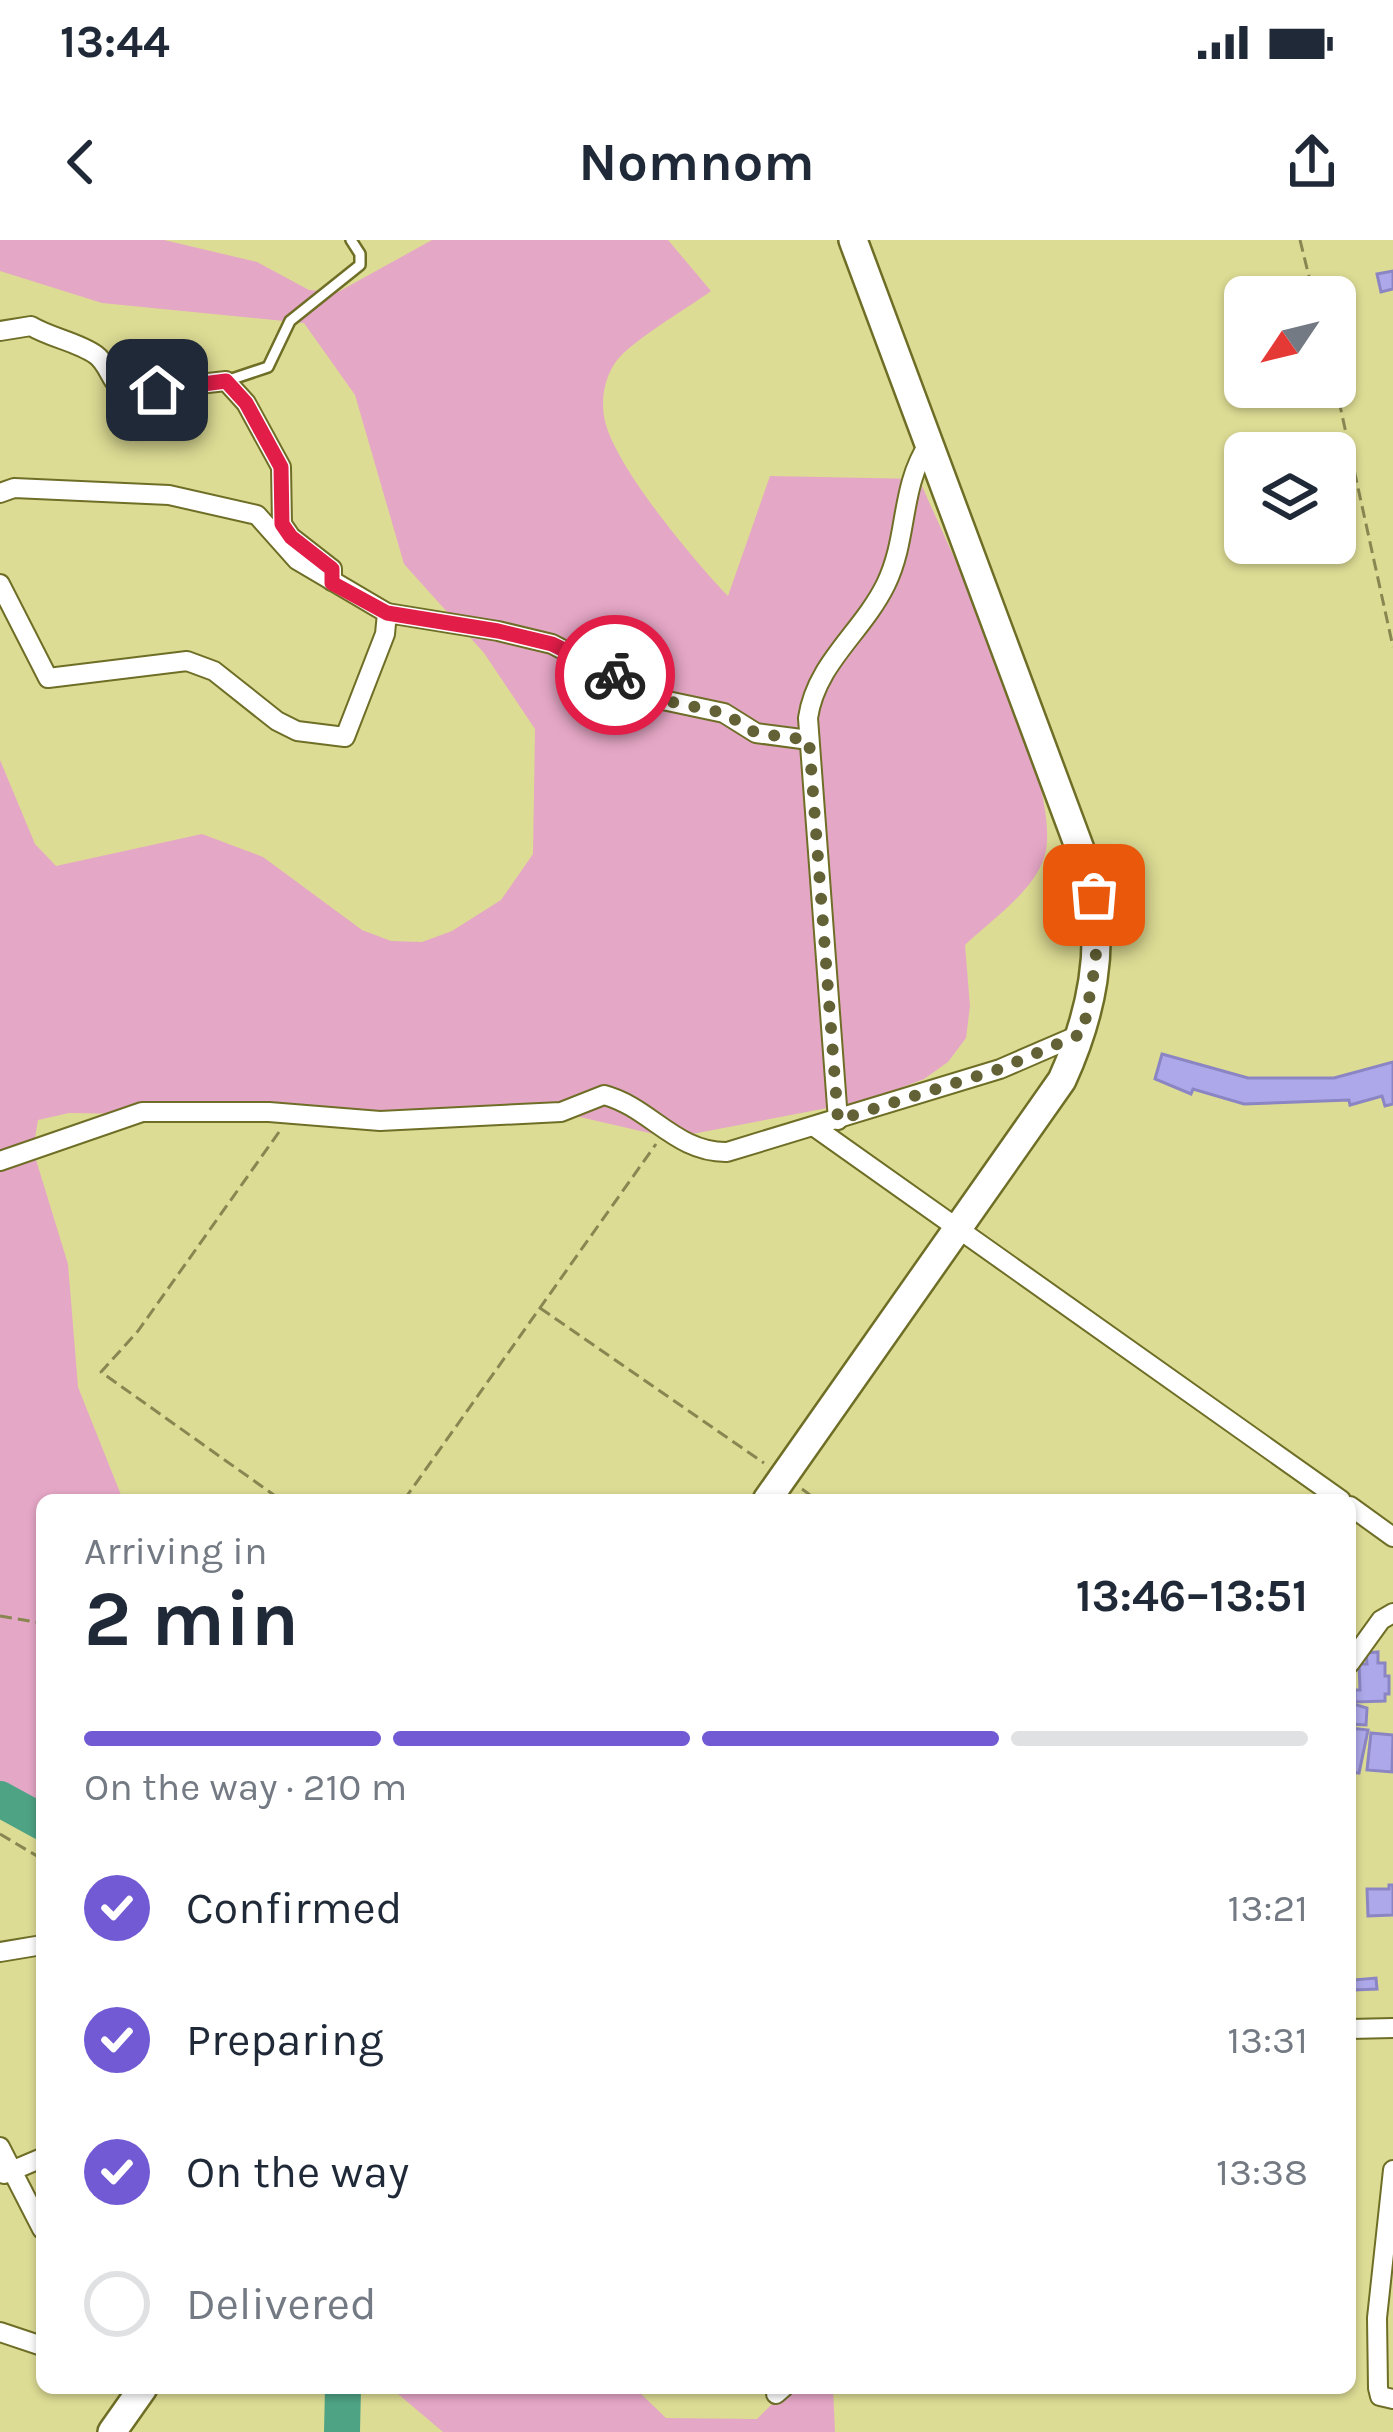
<!DOCTYPE html>
<html lang="en">
<head>
<meta charset="utf-8">
<style>
  body { margin:0; font-family:Karla,sans-serif; background:#f6f6f7; color:#1f2937; height:100vh; display:flex; flex-direction:column; font-size:45px; white-space:nowrap }
  * { box-sizing:border-box; margin:0 }
  p { font-size:39px; color:#747a83 }
  .icon { flex:none; width:66px; height:66px; fill:none; stroke:currentColor; stroke-width:2; stroke-linecap:round; stroke-linejoin:round }
  .map { position:relative; flex:1; overflow:hidden }
  .details { position:absolute; left:36px; top:1254px; width:1320px; height:900px; display:flex; flex-direction:column; background:#fff; border-radius:18px; box-shadow:0 3px 9px #0004 }
  .details>* { flex:none }
  .needle { width:78px; rotate:235deg }
  .tools { position:absolute; left:1224px; top:36px; display:grid; gap:24px }
  .tools a { display:grid; place-items:center; width:132px; height:132px; border-radius:18px; background:#fff; box-shadow:0 3px 9px #0004; font-size:60px }
  .pin { position:absolute; display:grid; place-items:center; width:102px; height:102px; color:#fff; margin:-51px; border-radius:24px; box-shadow:0 6px 18px #0006 }
  .courier { position:absolute; display:grid; place-items:center; width:120px; height:120px; margin:-60px; border:9px solid #e11d48; border-radius:50%; background:#fff; color:#222; box-shadow:0 3px 15px #0007 }
  .summary em { font-style:normal; font-weight:700 }
  .summary div { display:flex; flex-direction:column-reverse }
  .summary { display:flex; align-items:center; justify-content:space-between; height:204px; padding:0 48px }
  h1 { font-size:78px; font-weight:700; line-height:90px }
  .bar { display:grid; grid-template-columns:repeat(4,1fr); gap:18px 12px; align-content:center; height:144px; padding:0 48px }
  .bar i { height:15px; border-radius:9px; background:#e0e1e3 }
  .bar .selected { background:#725ad4 }
  .bar p { grid-column:span 4 }
  ol { padding:0 48px; list-style:none }
  li { display:flex; align-items:center; gap:36px; height:132px }
  li p { margin-inline-start:auto }
  li .icon { padding:12px; border-radius:50%; background:#725ad4; color:#fff; stroke-width:4 }
  li:last-child { color:#747a83 }
  li i { width:66px; height:66px; border:6px solid #e0e1e3; border-radius:50% }
  .status { display:flex; justify-content:space-between; align-items:center; height:84px; padding:0 60px; background:#fff; direction:ltr }
  .status svg { height:33px; fill:currentColor }
  header { display:flex; justify-content:space-between; align-items:center; height:156px; padding:0 48px; background:#fff; font-size:54px; font-weight:700 }
  .map>svg:first-child { display:block }
</style>
</head>
<body>
<div class="status"><b>13:44</b><svg viewBox="0 0 49 12"><path d="M0 12V9h3v3zM5 12V6h3v6zM10 12V3h3v9zM15 12V0h3v12zM26 1h20v11H26zM47 4h2v5h-2z"/></svg></div>
<header><svg class="icon" aria-label="back" viewBox="0 0 24 24"><path d="M15 5l-7 7 7 7"/></svg>Nomnom<svg class="icon" aria-label="share" viewBox="0 0 24 24"><path d="M12 15V3M7 8l5-5 5 5M5 13v7h14v-7"/></svg></header>
<div class="map">
<svg width="1393" height="2192" viewBox="0 0 1393 2192">
  <rect width="100%" height="100%" fill="#dddc94"/>
  <g fill="#e5a7c6">
    <path d="M0,0h164l93,22 52,28 29,2 94,-52h236l43,51c-23,17 -82,51 -96,72 -10,15 -14,34 -11,53 6,45 91,146 124,180l42,-120 149,3c31,73 149,311 125,379 -11,34 -54,63 -79,87l5,61 -4,32 -18,24 -24,17 -55,21 -198,38 -113,-26 -59,8 -430,-7 -31,7 -5,30 35,114 10,123 45,113h-81v320l-42,-16v-1044l35,84 21,22 146,-32 61,23 99,73 29,11 31,1 30,-11 49,-31 32,-46 2,-125 -51,-76 -80,-89 -49,-169 -51,-72 -202,-20 -102,-32z"/>
    <polygon points="391,2148 635,2148 666,2178 757,2179 788,2148 833,2148 835,2192 443,2192"/>
  </g>
  <g fill="none" stroke-linecap="round" stroke-linejoin="round">
    <g stroke="#4fa385" stroke-width="36">
      <polyline points="0,1559 42,1582"/>
      <polyline points="342,2192 343,2148"/>
    </g>
  </g>
  <g fill="#ada8e9" stroke="#8b85c3" stroke-width="3">
    <polygon points="1393,31 1393,49 1381,52 1377,34"/>
    <polygon points="1162,814 1248,838 1334,838 1393,822 1393,864 1385,866 1382,856 1350,865 1349,860 1244,864 1193,849 1191,854 1155,839"/>
    <polygon points="1378,1412 1378,1423 1385,1423 1385,1436 1389,1436 1389,1454 1385,1454 1385,1461 1355,1462 1355,1450 1360,1450 1359,1424 1367,1424 1366,1413"/>
    <polygon points="1350,1463 1367,1468 1366,1485 1350,1484"/>
    <polygon points="1350,1488 1368,1490 1359,1533 1350,1532"/>
    <polygon points="1371,1493 1393,1495 1392,1532 1367,1530"/>
    <polygon points="1389,1645 1393,1645 1393,1675 1368,1676 1367,1649 1389,1649"/>
    <polygon points="1376,1738 1377,1749 1354,1750 1353,1740"/>
  </g>
  <g fill="none" stroke-linecap="round" stroke-linejoin="round">
    <g stroke="#6f6e27" stroke-width="14">
      <polyline id="lane" points="226,141 268,127 290,81 360,25 360,14 351,0"/>
    </g>
    <g stroke="#6f6e27" stroke-width="22">
      <g id="street">
        <path d="M0,91l31,-5c20,12 47,16 65,29 14,10 14,30 31,37l99,-11 20,22 35,64 1,57 9,13 41,32v12"/>
        <polyline points="0,253 14,248 169,255 257,275 297,320 387,373 385,394 345,497 297,491 277,481 214,431 187,421 48,438 0,344"/>
        <polyline points="387,373 498,391 552,404 658,459 724,473 756,493 809,500"/>
        <path d="M838,880l-30,-402c8,-55 54,-85 78,-134 23,-48 13,-95 43,-141"/>
        <polyline points="816,888 1341,1260"/>
        <path d="M0,921l142,-49h127l111,9 181,-9 43,-17c46,12 72,58 123,57l273,-83 81,-35"/>
        <polyline points="1350,1266 1393,1297"/>
        <polyline points="1350,1423 1381,1380 1393,1373"/>
        <polyline points="0,1712 42,1705"/>
        <polyline points="1350,1789 1393,1788"/>
        <polyline points="0,1907 42,1989"/>
        <polyline points="1393,1930 1377,2078 1378,2148 1380,2156 1393,2159"/>
        <polyline points="4,1934 42,1918"/>
        <polyline points="0,2092 42,2106"/>
        <polyline points="776,2154 783,2148"/>
      </g>
    </g>
    <g stroke="#6f6e27" stroke-width="32">
      <g id="secondary">
        <path d="M767,1260l295,-420c30,-66 43,-131 28,-204l-237,-636"/>
        <polyline points="112,2192 143,2148"/>
      </g>
    </g>
    <g stroke="#888752" stroke-width="3" stroke-dasharray="12 6" stroke-linecap="butt">
      <polyline points="1300,0 1314,57"/>
      <polyline points="1335,143 1393,407"/>
      <polyline points="279,892 138,1091 101,1132 281,1260"/>
      <polyline points="540,1068 764,1223"/>
      <polyline points="802,1249 817,1260"/>
      <polyline points="404,1260 656,904"/>
      <polyline points="0,1376 42,1383"/>
      <polyline points="0,1594 42,1619"/>
    </g>
    <use href="#lane" stroke="#fff" stroke-width="9"/>
    <use href="#street" stroke="#fff" stroke-width="18"/>
    <use href="#secondary" stroke="#fff" stroke-width="27"/>
  </g>
  <g fill="none" stroke-linecap="round" stroke-linejoin="round">
    <polyline stroke="#636236" stroke-width="12" stroke-dasharray="0 21.6" points="615,435 658,459 724,473 756,493 809,500 838,880 1000,829 1083,793 1096,720 1094,655"/>
    <polyline stroke="#e11d48" stroke-width="15" points="157,150 226,141 246,163 281,227 282,284 291,297 332,329 332,343 387,373 498,391 552,404 615,435"/>
  </g>
</svg>
<div class="tools">
<a><svg class="needle" viewBox="-14 -14 28 28"><path d="M0-13l5 13h-10z" fill="#e53935"/><path d="M0 13l5-13h-10z" fill="#747a83"/></svg></a>
<a><svg class="icon" aria-label="layers" viewBox="0 0 24 24"><path d="M12 4l9 5-9 5-9-5zM3 14l9 5 9-5"/></svg></a>
</div>
<div class="pin" style="left:1094px;top:655px;background:#ea580c"><svg class="icon" aria-label="bag" viewBox="0 0 24 24"><path d="M5 8h14l-1 12H6zM9 8a3 3 0 0 1 6 0"/></svg></div>
<div class="pin" style="left:157px;top:150px;background:#1f2937"><svg class="icon" aria-label="home" viewBox="0 0 24 24"><path d="M3 11l9-7 9 7M6 9v11h12V9"/></svg></div>
<div class="courier" style="left:615px;top:435px"><svg class="icon" aria-label="bike" viewBox="0 0 24 24"><circle cx="6" cy="16" r="4"/><circle cx="18" cy="16" r="4"/><path d="M6 16l4-8h5l3 8M10 8l3 8H6M13 5h3"/></svg></div>
<section class="details">
<div class="summary"><div><h1>2 min</h1><p>Arriving in</p></div><em>13:46–13:51</em></div>
<div class="bar"><i class="selected"></i><i class="selected"></i><i class="selected"></i><i></i><p>On the way · 210 m</p></div>
<ol>
<li><svg class="icon" aria-label="check" viewBox="0 0 24 24"><path d="M5 12l5 5 9-10"/></svg>Confirmed<p>13:21</p></li>
<li><svg class="icon" aria-label="check" viewBox="0 0 24 24"><path d="M5 12l5 5 9-10"/></svg>Preparing<p>13:31</p></li>
<li><svg class="icon" aria-label="check" viewBox="0 0 24 24"><path d="M5 12l5 5 9-10"/></svg>On the way<p>13:38</p></li>
<li><i></i>Delivered</li>
</ol>
</section>
</div>
</body>
</html>
